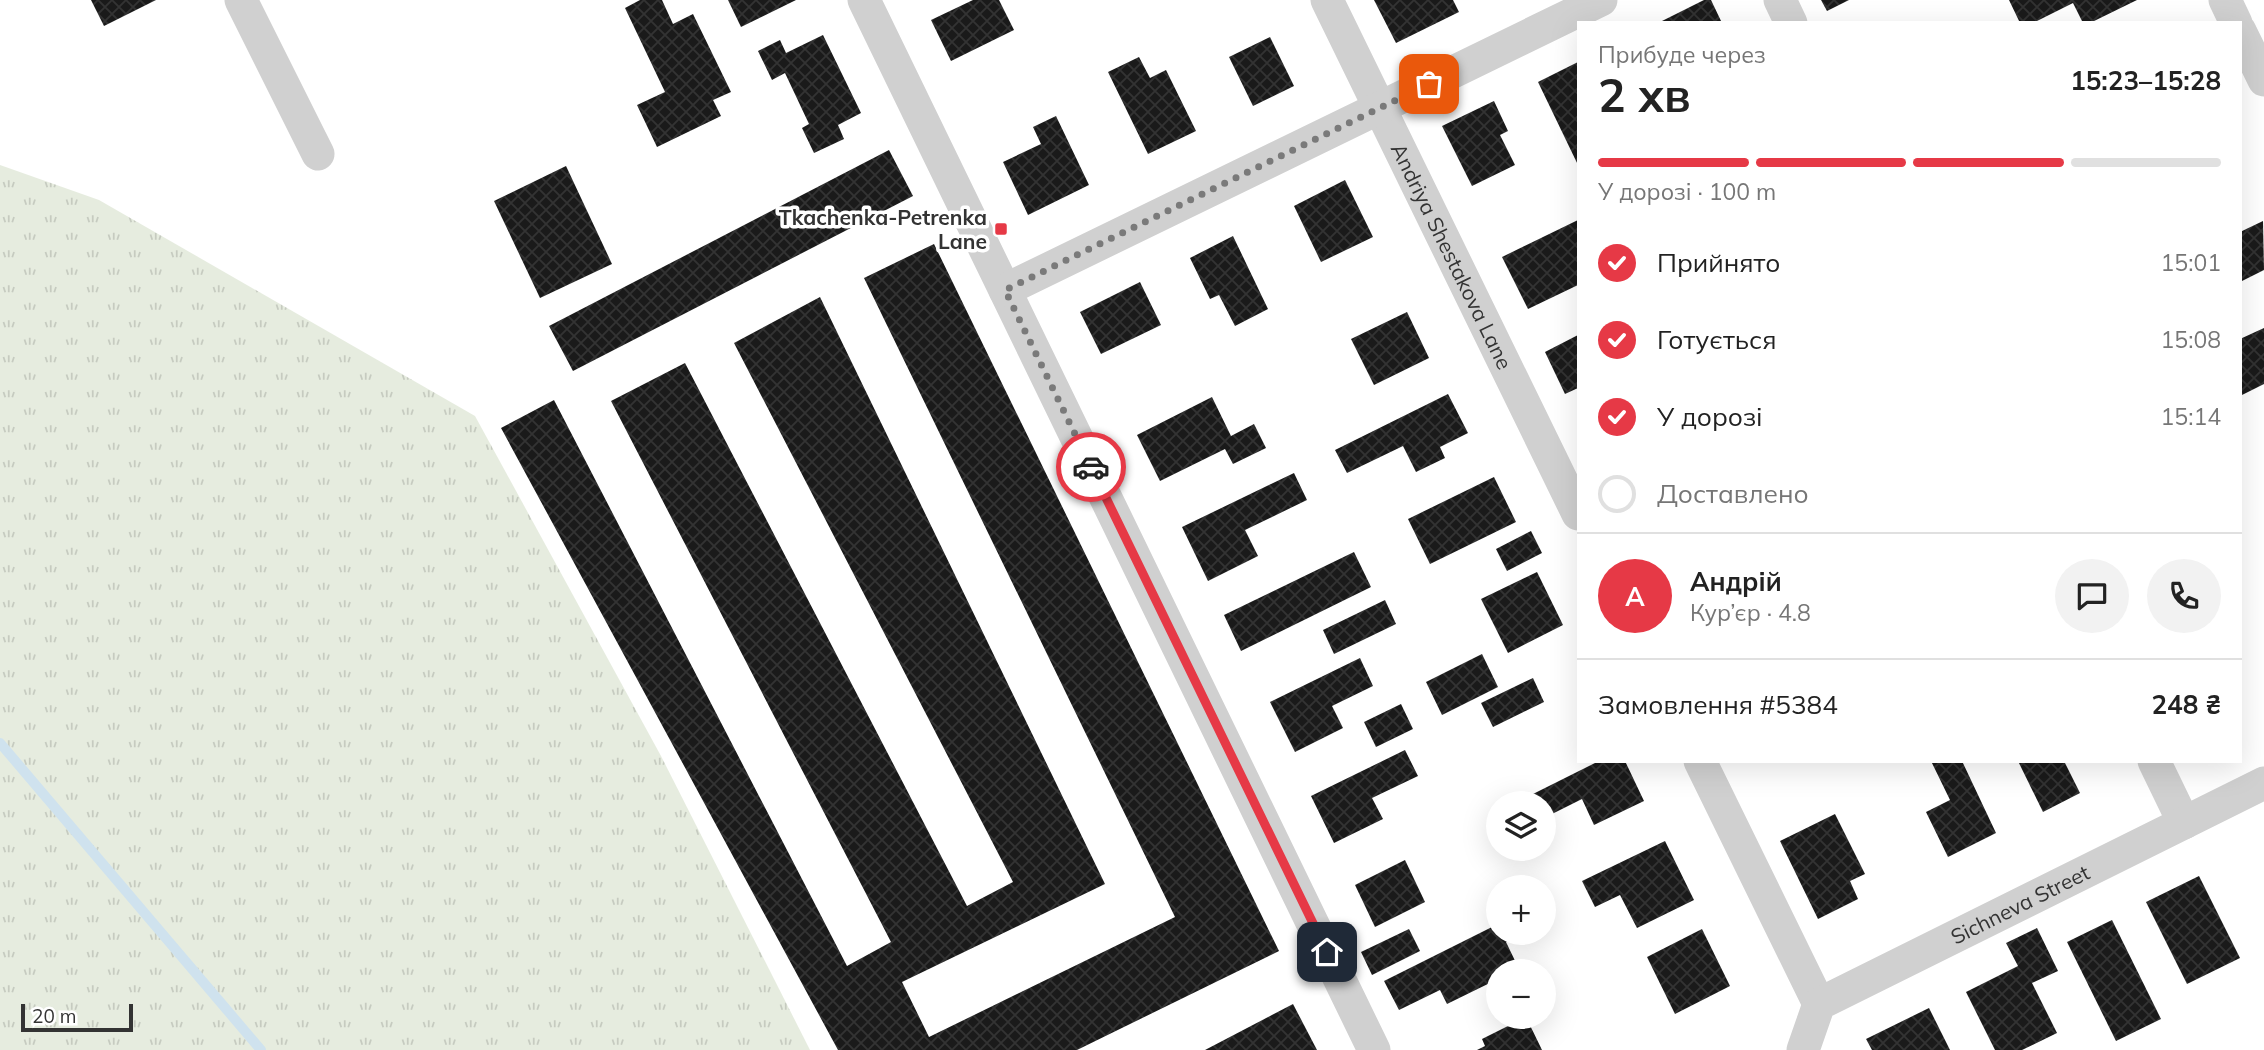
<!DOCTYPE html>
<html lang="uk">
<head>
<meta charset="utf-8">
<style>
  body { margin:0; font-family:Mulish,sans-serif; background:#f2f2f2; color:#222; height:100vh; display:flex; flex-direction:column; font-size:26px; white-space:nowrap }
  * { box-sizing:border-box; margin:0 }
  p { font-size:23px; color:#767676 }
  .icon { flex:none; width:38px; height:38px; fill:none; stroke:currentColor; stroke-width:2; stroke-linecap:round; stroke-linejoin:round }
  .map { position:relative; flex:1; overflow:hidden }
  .panel { position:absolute; left:1577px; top:21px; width:665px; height:742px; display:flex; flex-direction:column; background:#fff; border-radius:0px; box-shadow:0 7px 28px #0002 }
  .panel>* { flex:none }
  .fabs { position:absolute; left:1486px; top:791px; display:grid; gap:14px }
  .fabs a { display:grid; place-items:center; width:70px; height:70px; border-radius:50%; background:#fff; box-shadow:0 7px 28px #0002; font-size:35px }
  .scale { position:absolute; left:21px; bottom:18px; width:112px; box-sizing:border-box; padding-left:7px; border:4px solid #333; border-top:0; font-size:19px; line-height:24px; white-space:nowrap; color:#333; -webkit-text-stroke:5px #fff; paint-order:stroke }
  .pin { position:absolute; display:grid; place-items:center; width:60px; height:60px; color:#fff; margin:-30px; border-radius:14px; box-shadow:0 4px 10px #0006 }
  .courier { position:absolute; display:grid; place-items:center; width:70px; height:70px; margin:-35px; border:5px solid #e63946; border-radius:50%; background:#fff; color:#222; box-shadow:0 2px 9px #0007 }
  .summary em { font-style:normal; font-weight:700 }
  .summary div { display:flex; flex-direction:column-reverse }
  .summary { display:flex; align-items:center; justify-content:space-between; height:119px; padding:0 21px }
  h1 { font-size:46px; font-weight:700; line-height:52px }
  .bar { display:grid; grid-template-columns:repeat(4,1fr); gap:10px 7px; align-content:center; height:84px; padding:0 21px }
  .bar i { height:9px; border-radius:5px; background:#e0e0e0 }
  .bar .selected { background:#e63946 }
  .bar p { grid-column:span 4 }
  .line { display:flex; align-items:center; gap:18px; padding:0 21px; border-top:2px solid #e0e0e0 }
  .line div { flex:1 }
  .round { display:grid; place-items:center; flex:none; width:74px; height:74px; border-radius:37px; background:#f2f2f2 }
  ol { padding:0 21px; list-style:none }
  li { display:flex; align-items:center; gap:21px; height:77px }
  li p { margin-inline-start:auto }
  li .icon { padding:7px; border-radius:50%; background:#e63946; color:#fff; stroke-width:4 }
  li:last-child { color:#767676 }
  li i { width:38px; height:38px; border:4px solid #e0e0e0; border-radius:50% }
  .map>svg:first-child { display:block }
</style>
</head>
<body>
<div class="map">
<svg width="2264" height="1050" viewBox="0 0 2264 1050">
  <defs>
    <pattern id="grass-tufts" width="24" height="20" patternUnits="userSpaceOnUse" patternTransform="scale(1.75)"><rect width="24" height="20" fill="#e6ecdf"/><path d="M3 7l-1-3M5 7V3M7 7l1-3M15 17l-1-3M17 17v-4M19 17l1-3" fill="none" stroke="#c6cbc0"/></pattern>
    <pattern id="building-cross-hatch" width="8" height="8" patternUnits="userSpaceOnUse" patternTransform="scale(1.75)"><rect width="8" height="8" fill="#1a1a1a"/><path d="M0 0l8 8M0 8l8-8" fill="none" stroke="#333"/></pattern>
  </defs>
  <rect width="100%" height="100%" fill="#fff"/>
  <polygon fill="url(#grass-tufts)" points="0,165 99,200 475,416 661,756 810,1050 0,1050"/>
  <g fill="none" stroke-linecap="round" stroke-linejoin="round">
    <polyline stroke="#cfe2ee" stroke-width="10" points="0,743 261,1050"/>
  </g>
  <g fill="url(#building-cross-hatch)">
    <polygon points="91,0 156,0 104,26"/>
    <polygon points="640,0 662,0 673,24 693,14 731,92 713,100 721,116 657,147 637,105 665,92 625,8"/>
    <polygon points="728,0 796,0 741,27"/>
    <polygon points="973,0 999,0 1014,30 951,61 931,20"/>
    <polygon points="1374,0 1453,0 1459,12 1396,43"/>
    <polygon points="1704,0 1711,0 1722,23 1658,23"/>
    <polygon points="1821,0 1849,0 1827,11"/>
    <polygon points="2009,0 2137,0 2090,23 2083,23 2073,3 2033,23 2020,23"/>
    <polygon points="823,35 861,113 838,125 844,139 814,153 802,128 809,124 785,73 772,80 758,51 780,40 786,53"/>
    <polygon points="1270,37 1294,86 1253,106 1229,57"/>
    <polygon points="1139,57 1150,78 1166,70 1196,131 1148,154 1108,72"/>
    <polygon points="1578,62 1578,165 1538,82"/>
    <polygon points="1494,101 1508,131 1500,135 1515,165 1472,186 1442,126"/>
    <polygon points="1056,116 1089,185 1028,215 1003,162 1041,144 1033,127"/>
    <polygon points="889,150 913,196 573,371 549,326"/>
    <polygon points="566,166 612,264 540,298 494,201"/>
    <polygon points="1345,180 1373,237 1321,262 1294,206"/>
    <polygon points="1578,220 1578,285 1528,309 1502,257"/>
    <polygon points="2263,221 2264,270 2240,282 2240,232"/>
    <polygon points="1233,236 1268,309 1235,326 1219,295 1210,299 1190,258"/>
    <polygon points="934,244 1279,951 1077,1050 838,1050 501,428 554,400 847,966 891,942 611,401 685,363 967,906 1013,882 734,343 820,297 1105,884 902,982 929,1037 1175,917 864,278"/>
    <polygon points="1140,282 1161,325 1101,354 1080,312"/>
    <polygon points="1407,312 1429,358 1374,385 1351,339"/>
    <polygon points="2264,328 2264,384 2240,396 2240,339"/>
    <polygon points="1578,335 1578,388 1565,394 1545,352"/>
    <polygon points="1448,394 1468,433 1440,447 1445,458 1416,472 1403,446 1347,473 1335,450"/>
    <polygon points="1212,397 1231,436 1254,424 1266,448 1233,464 1225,449 1160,481 1137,435"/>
    <polygon points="1294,473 1307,500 1245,530 1258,556 1208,581 1182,527"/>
    <polygon points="1494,477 1516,522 1430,564 1408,519"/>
    <polygon points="1531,531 1542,553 1507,571 1496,549"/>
    <polygon points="1354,552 1371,587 1241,651 1224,615"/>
    <polygon points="1537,572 1563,625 1508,653 1481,599"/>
    <polygon points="1385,600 1396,624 1334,654 1323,630"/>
    <polygon points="1482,654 1498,687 1442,715 1426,682"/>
    <polygon points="1360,658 1373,686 1332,706 1343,728 1295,752 1270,702"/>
    <polygon points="1533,678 1544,702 1493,727 1481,703"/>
    <polygon points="1401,704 1413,729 1376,747 1364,722"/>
    <polygon points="1405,750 1418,776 1372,798 1383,819 1334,843 1311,796"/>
    <polygon points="1599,761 1625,761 1644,801 1594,825 1582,799 1544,818 1544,803 1530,803 1527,797"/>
    <polygon points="1931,761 1962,761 1996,833 1948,857 1926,812 1950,800"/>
    <polygon points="2018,761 2064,761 2080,793 2043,812"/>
    <polygon points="1835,814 1865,874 1850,881 1858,899 1818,919 1780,841"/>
    <polygon points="1665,841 1694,900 1637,928 1620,895 1595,907 1582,881"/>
    <polygon points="1405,860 1425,902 1375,927 1355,885"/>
    <polygon points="2199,876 2240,958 2187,984 2146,902"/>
    <polygon points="2112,920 2161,1019 2116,1041 2067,942"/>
    <polygon points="1498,924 1498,933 1525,933 1506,942 1519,969 1514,971 1498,971 1498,979 1447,1004 1440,990 1399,1010 1384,981"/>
    <polygon points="2037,928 2058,971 2032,983 2057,1033 2022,1050 1995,1050 1966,992 2018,966 2006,943"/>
    <polygon points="1409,929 1420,951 1372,975 1361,952"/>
    <polygon points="1702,929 1730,986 1675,1014 1647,957"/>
    <polygon points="1293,1004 1317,1050 1205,1050"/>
    <polygon points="1929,1008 1950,1050 1872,1050 1866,1039"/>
    <polygon points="1526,1017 1542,1050 1477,1050 1485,1046 1482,1039"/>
  </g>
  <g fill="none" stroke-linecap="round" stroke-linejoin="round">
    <g stroke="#d0d0d0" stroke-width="33">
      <polyline points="241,0 318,154"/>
      <polyline points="864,0 1374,1050"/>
      <path id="s1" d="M1327,0l251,514"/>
      <polyline points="1780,0 1791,23"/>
      <polyline points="2225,0 2236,23"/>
      <polyline points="2240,31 2264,80"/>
      <polyline points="1005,290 1601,0"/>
      <polyline points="1700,761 1819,1004"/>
      <polyline points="2154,761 2184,823"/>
      <path id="s2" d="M1803,1050l16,-46 445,-221"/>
    </g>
  </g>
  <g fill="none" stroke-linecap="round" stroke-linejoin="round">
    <polyline stroke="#7a7a7a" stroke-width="7" stroke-dasharray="0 12.6" points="1091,467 1005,290 1429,84"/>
    <polyline stroke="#e63946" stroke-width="9" points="1091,467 1327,952"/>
  </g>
  <rect fill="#e63946" stroke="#fff" stroke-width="2.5" x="994" y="222" width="14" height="14" rx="3.5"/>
  <g text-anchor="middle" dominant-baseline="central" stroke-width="7" stroke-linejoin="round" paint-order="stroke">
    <g font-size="21" font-weight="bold" fill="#333" stroke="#fff" text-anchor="end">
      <text x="987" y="217">Tkachenka-Petrenka<tspan x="987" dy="24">Lane</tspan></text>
    </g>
    <g font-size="21" fill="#333" stroke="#fff">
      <text stroke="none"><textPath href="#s1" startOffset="285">Andriya Shestakova Lane</textPath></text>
      <text stroke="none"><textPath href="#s2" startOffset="273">Sichneva Street</textPath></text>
    </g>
  </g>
</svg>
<div class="fabs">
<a><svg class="icon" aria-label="layers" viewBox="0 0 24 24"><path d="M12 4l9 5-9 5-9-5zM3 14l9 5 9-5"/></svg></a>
<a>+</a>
<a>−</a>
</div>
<div class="scale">20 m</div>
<div class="pin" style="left:1429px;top:84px;background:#ea580c"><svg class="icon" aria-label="bag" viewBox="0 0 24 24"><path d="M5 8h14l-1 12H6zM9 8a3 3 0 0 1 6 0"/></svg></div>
<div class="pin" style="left:1327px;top:952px;background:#1f2937"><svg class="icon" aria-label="home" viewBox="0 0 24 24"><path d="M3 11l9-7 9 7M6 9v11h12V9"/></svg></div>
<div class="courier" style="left:1091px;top:467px"><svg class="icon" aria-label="car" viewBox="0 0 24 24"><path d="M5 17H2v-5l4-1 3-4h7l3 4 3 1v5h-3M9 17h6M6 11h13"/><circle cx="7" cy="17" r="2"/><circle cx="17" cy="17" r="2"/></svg></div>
<section class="panel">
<div class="summary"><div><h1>2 хв</h1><p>Прибуде через</p></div><em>15:23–15:28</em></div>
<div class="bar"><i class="selected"></i><i class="selected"></i><i class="selected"></i><i></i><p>У дорозі · 100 m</p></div>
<ol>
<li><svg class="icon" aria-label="check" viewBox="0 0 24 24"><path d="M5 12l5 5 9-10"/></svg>Прийнято<p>15:01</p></li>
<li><svg class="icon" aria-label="check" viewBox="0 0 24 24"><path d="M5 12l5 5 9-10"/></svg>Готується<p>15:08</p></li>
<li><svg class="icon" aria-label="check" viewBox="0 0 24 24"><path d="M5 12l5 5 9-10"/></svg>У дорозі<p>15:14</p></li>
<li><i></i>Доставлено</li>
</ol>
<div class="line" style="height:126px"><b class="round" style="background:#e63946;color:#fff">А</b><div><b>Андрій</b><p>Кур’єр · 4.8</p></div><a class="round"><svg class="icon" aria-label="chat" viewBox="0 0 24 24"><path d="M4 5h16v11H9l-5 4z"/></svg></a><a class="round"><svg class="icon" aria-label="phone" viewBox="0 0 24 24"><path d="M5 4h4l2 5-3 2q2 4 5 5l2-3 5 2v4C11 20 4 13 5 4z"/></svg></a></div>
<div class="line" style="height:91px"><div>Замовлення #5384</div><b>248 ₴</b></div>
</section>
</div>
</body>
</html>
